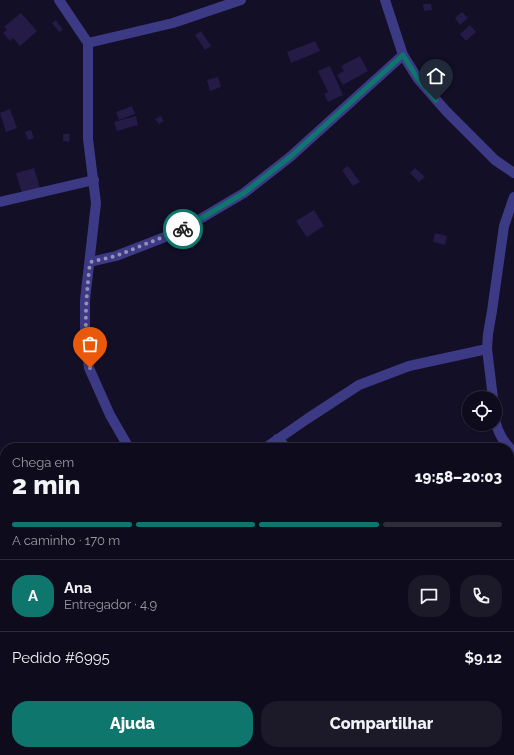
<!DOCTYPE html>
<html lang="pt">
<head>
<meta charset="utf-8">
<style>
  body { margin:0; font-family:Raleway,sans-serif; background:#1c1929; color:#f1f3f6; height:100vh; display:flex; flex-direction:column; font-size:15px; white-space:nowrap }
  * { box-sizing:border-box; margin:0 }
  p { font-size:13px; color:#9b9ba3 }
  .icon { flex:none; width:22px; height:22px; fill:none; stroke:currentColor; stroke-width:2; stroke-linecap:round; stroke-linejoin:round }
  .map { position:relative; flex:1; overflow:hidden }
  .drawer { position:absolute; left:0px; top:443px; width:514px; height:312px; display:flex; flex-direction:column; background:#0e0b1c; border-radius:16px 16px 0 0; box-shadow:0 1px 3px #0004,0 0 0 1px #2e2b3b }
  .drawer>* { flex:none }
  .fabs { position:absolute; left:462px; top:391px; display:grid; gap:8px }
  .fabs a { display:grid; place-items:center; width:40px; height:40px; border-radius:50%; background:#0e0b1c; box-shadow:0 1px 3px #0004,0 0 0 1px #2e2b3b; font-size:20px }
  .pin { position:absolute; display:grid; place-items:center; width:34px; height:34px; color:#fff; margin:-41px -17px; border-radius:50% 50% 50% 0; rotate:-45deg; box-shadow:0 0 4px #0007 }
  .pin .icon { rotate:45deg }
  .courier { position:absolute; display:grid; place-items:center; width:40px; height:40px; margin:-20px; border:3px solid #0f766e; border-radius:50%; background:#fff; color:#222; box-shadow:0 1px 5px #0007 }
  .overview em { font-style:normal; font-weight:800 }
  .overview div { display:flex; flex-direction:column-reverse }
  .overview { display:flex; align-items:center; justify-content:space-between; height:68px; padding:0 12px }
  h1 { font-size:26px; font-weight:800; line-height:30px }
  .bar { display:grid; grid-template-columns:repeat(4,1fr); gap:6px 4px; align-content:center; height:48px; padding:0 12px }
  .bar i { height:5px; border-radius:3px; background:#2e2b3b }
  .bar .current { background:#0f766e }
  .bar p { grid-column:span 4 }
  .line { display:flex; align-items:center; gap:10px; padding:0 12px; border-top:1px solid #2e2b3b }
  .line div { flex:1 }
  .round { display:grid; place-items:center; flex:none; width:42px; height:42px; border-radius:16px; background:#1c1929 }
  .cta { display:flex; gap:8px; margin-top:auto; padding:8px 12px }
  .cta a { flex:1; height:46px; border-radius:16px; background:#0f766e; color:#fff; font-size:16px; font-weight:800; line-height:46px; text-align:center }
  .cta a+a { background:#1c1929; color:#f1f3f6 }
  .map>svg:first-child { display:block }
</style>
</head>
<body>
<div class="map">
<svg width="514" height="755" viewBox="0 0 514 755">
  <rect width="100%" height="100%" fill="#130f26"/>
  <g fill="#241b47">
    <polygon points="423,4 431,4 432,10 424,11"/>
    <polygon points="462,12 468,18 460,25 455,18"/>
    <polygon points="21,13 37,31 20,46 13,38 10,41 3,33 7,30 4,27"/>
    <polygon points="56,20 63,30 59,32 52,23"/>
    <polygon points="470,25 476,32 466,41 460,34"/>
    <polygon points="201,31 211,46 205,50 195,35"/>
    <polygon points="315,41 320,51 291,63 287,52"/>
    <polygon points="360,56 368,71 343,85 337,75 344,71 341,66"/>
    <polygon points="330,66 343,95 328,102 324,94 328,92 318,71"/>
    <polygon points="218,77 221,87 210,91 207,80"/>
    <polygon points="132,106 135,114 119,120 116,112"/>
    <polygon points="10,109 17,128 6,132 0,113"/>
    <polygon points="136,116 138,125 117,131 114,122"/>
    <polygon points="161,116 164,121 159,124 155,119"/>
    <polygon points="31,130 34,138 28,140 25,132"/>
    <polygon points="63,134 70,134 69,142 63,141"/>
    <polygon points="348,166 360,182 353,186 342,170"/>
    <polygon points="34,168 40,188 22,193 16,173"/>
    <polygon points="415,168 425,177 419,182 410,173"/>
    <polygon points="314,210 324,226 307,237 296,221"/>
    <polygon points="435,233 447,236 445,245 433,242"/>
  </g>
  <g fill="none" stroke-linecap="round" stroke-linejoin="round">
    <g stroke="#3d3a85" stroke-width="10">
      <polyline points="59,0 88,43 88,139 96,203 85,300 85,332 87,353 89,368 110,415 129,448"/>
      <polyline points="385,0 403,55 418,79 446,111 495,160 514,173"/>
      <polyline points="88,43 173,23 241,0"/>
      <polyline points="0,202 94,180"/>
      <polyline points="90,262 116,256 178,232 244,193 290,157 403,55"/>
      <polyline points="493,398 487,349 488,334 492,311 504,226 514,197"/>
      <path d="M495,420c3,14 9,22 19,33"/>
      <polyline points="277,439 287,448"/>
      <polyline points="265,448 307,419 359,385 409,366 487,349"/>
      <polyline points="509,505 514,506"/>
      <polyline points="509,675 514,671"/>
      <polyline points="185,750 186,755"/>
      <polyline points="316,750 317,755"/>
      <polyline points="42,755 42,750"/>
      <polyline points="406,755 412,750"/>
    </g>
  </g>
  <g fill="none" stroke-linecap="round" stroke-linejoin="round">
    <path stroke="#948fb3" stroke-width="4" stroke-dasharray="0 7.2" d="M90,368c-7,-38 -4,-68 0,-106l26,-6 67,-27"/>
    <polyline stroke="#0f766e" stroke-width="5" points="183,229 244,193 290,157 403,55 418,79 436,100"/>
  </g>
</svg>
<div class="fabs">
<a><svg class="icon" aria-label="locate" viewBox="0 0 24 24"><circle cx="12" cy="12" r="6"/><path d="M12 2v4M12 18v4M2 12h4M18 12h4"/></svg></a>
</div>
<div class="pin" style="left:90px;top:368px;background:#ea580c"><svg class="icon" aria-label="bag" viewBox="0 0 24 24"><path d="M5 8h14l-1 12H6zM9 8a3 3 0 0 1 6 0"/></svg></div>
<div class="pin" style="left:436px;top:100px;background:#1f2937"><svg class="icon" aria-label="home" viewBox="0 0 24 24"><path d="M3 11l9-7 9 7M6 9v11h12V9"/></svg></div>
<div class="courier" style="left:183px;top:229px"><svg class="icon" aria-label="bike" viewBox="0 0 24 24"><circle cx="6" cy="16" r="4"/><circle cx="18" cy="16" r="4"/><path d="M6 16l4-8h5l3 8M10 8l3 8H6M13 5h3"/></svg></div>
<section class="drawer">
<div class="overview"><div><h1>2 min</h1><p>Chega em</p></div><em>19:58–20:03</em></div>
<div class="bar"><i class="current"></i><i class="current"></i><i class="current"></i><i></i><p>A caminho · 170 m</p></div>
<div class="line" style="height:72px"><b class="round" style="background:#0f766e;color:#fff">A</b><div><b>Ana</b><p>Entregador · 4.9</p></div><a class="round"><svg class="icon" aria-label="chat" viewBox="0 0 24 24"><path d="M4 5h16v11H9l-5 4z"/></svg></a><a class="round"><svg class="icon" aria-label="phone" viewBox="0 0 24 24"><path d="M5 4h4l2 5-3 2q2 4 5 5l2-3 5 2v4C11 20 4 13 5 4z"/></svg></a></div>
<div class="line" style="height:52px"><div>Pedido #6995</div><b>$9.12</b></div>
<div class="cta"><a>Ajuda</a><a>Compartilhar</a></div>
</section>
</div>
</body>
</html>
